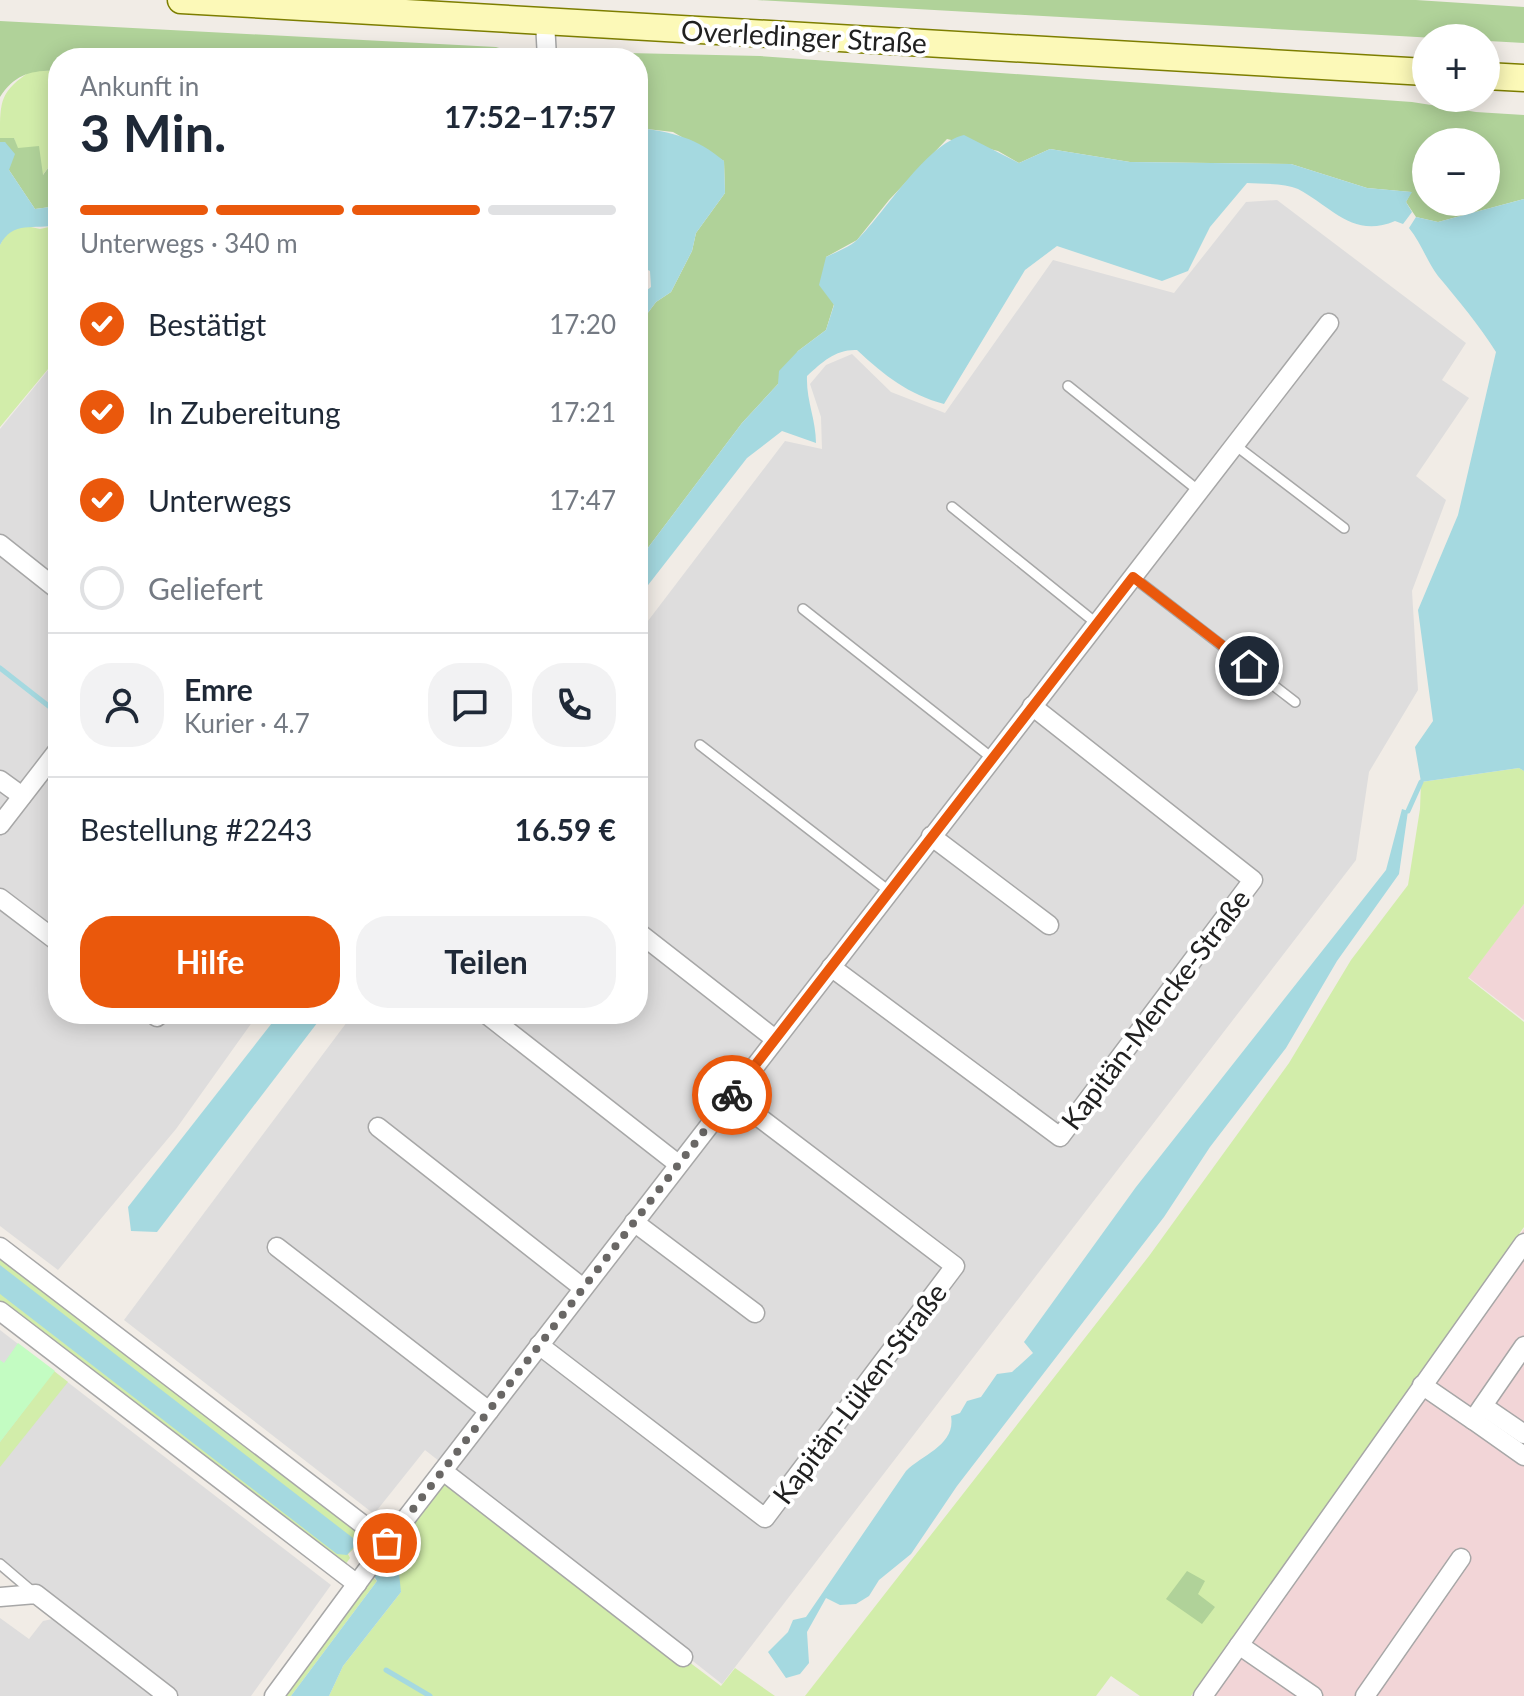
<!DOCTYPE html>
<html lang="de">
<head>
<meta charset="utf-8">
<style>
  body { margin:0; font-family:Lato,sans-serif; background:#f2f2f3; color:#1f2937; height:100vh; display:flex; flex-direction:column; font-size:30px; white-space:nowrap }
  * { box-sizing:border-box; margin:0 }
  p { font-size:26px; color:#747a83 }
  .icon { flex:none; width:44px; height:44px; fill:none; stroke:currentColor; stroke-width:2; stroke-linecap:round; stroke-linejoin:round }
  .map { position:relative; flex:1; overflow:hidden }
  .drawer { position:absolute; left:48px; top:48px; width:600px; height:976px; display:flex; flex-direction:column; background:#fff; border-radius:32px; box-shadow:0 4px 20px #0003 }
  .drawer>* { flex:none }
  .tools { position:absolute; left:1412px; top:24px; display:grid; gap:16px }
  .tools a { display:grid; place-items:center; width:88px; height:88px; border-radius:50%; background:#fff; box-shadow:0 4px 20px #0003; font-size:40px }
  .pin { position:absolute; display:grid; place-items:center; width:68px; height:68px; color:#fff; margin:-34px; border:4px solid #fff; border-radius:50%; box-shadow:0 2px 8px #0007 }
  .courier { position:absolute; display:grid; place-items:center; width:80px; height:80px; margin:-40px; border:6px solid #ea580c; border-radius:50%; background:#fff; color:#222; box-shadow:0 2px 10px #0007 }
  .summary em { font-style:normal; font-weight:700 }
  .summary div { display:flex; flex-direction:column-reverse }
  .summary { display:flex; align-items:center; justify-content:space-between; height:136px; padding:0 32px }
  h1 { font-size:52px; font-weight:700; line-height:60px }
  .bar { display:grid; grid-template-columns:repeat(4,1fr); gap:12px 8px; align-content:center; height:96px; padding:0 32px }
  .bar i { height:10px; border-radius:6px; background:#e0e1e3 }
  .bar .active { background:#ea580c }
  .bar p { grid-column:span 4 }
  .line { display:flex; align-items:center; gap:20px; padding:0 32px; border-top:2px solid #e0e1e3 }
  .line div { flex:1 }
  .round { display:grid; place-items:center; flex:none; width:84px; height:84px; border-radius:32px; background:#f2f2f3 }
  ol { padding:0 32px; list-style:none }
  li { display:flex; align-items:center; gap:24px; height:88px }
  li p { margin-inline-start:auto }
  li .icon { padding:8px; border-radius:50%; background:#ea580c; color:#fff; stroke-width:4 }
  li:last-child { color:#747a83 }
  li i { width:44px; height:44px; border:4px solid #e0e1e3; border-radius:50% }
  .primary-button { display:flex; gap:16px; margin-top:auto; padding:16px 32px }
  .primary-button a { flex:1; height:92px; border-radius:32px; background:#ea580c; color:#fff; font-size:32px; font-weight:700; line-height:92px; text-align:center }
  .primary-button a+a { background:#f2f2f3; color:#1f2937 }
  .map>svg:first-child { display:block }
</style>
</head>
<body>
<div class="map">
<svg width="1524" height="1696" viewBox="0 0 1524 1696">
  <rect width="100%" height="100%" fill="#f1ece6"/>
  <g fill="#dedddd">
    <polygon points="1277,200 1466,343 1442,380 1469,398 1416,476 1446,500 1412,591 1418,690 1369,772 1356,860 722,1684 425,1450 374,1514 124,1320 353,1014 638,1014 638,634 785,441 822,449 821,417 810,384 826,365 852,354 891,392 945,413 1053,260 1174,293 1246,202"/>
    <polygon points="58,358 58,1014 258,1014 176,1129 58,1270 0,1226 0,429"/>
    <polygon points="0,1330 331,1585 251,1696 178,1696 0,1559"/>
    <polygon points="0,1618 29,1639 43,1621 57,1618 159,1696 0,1696"/>
  </g>
  <g fill="#f2d5d7">
    <polygon points="1524,904 1524,1020 1468,977"/>
    <polygon points="1524,1229 1524,1696 1192,1696"/>
  </g>
  <g fill="#d2edaa">
    <path d="M32,70l26,1v83l-16,22 -25,-28 -3,-10h-14c0,-39 0,-46 32,-68z"/>
    <polygon points="22,225 40,229 58,225 58,357 0,427 0,245 6,233"/>
    <polygon points="1519,768 1524,771 1524,904 1468,978 1524,1022 1524,1227 1191,1696 1140,1696 1111,1676 1096,1696 805,1696 1149,1256 1289,1063 1351,960 1408,885 1420,809 1421,782"/>
    <polygon points="0,1255 363,1535 365,1539 348,1554 350,1558 343,1568 0,1303"/>
    <polygon points="54,1371 68,1382 0,1467 0,1442"/>
    <polygon points="441,1481 451,1483 721,1686 735,1668 775,1696 329,1696 343,1666 401,1592 393,1567 381,1566"/>
    <polygon points="370,1575 377,1581 291,1696 281,1696"/>
  </g>
  <g fill="#b0d299" fill-rule="evenodd">
    <polygon points="757,0 1416,0 1524,7 1524,43"/>
    <path d="M0,21l496,26 22,7 1,4h-461v13c-26,-1 -43,3 -58,26z"/>
    <path d="M584,52l176,4 652,46 64,10 48,3v84l-86,23 -22,-5 -10,-15 5,-10 -44,-4 -76,-24 -161,-2 -80,-13 -31,14 -21,-12 -51,-12 -58,61 -32,40 -31,17 8,47 -8,26 -28,21 -20,33 -36,39 -104,138v-235l18,-24 15,-10 21,-41 4,-18 29,-40 -1,-32 -51,-29 -35,-4v-70h-66zM1426,142h60v60h-60z"/>
    <polygon points="0,138 14,138 18,148 39,146 43,175 58,154 58,206 35,209 9,170 5,142 0,142"/>
    <polygon points="1187,1571 1205,1581 1198,1594 1215,1607 1202,1624 1166,1599"/>
  </g>
  <polygon fill="#c3fcc2" points="18,1343 55,1371 0,1442 0,1360 4,1363"/>
  <g fill="#a5d9e0">
    <path d="M638,128c35,4 59,10 86,33l1,32 -29,40 -4,18 -21,41 -15,10 -18,24v-29l13,-10 -1,-16 -12,-6z"/>
    <path d="M964,135l55,28 31,-14 80,13 161,2 76,24 45,4 -6,10 6,10 -9,12 -8,-3c-42,18 -63,-14 -97,-32 -13,-6 -36,-5 -51,-6l-37,44 -22,44 -26,10 -105,-35 -32,24 -81,134c-36,-10 -59,-28 -87,-54 -21,-1 -35,12 -50,26 -1,24 9,43 9,67l-34,-12 -35,27 -109,140v-37l104,-138 36,-39 1,-13 19,-20 28,-21 8,-25 -15,-20 7,-28c10,-5 24,-10 32,-18 28,-28 68,-95 106,-104z"/>
    <path d="M0,142h5l10,12 -6,16 26,39 23,-3v19c-24,5 -45,-5 -58,20z"/>
    <path d="M1524,199v572l-5,-3 -98,14 -6,-35 18,-26 -15,-111 40,-95 38,-163c-17,-27 -37,-51 -58,-76 -10,-13 -17,-33 -29,-48l7,-11 22,5z"/>
    <path d="M1402,809l6,2 -9,63 -62,87 -51,87 -76,99 -46,70 -207,269 -46,68 -32,26 -10,16 -13,8 -16,1 -14,-7 -19,34 2,31 -9,11 -14,4 -18,-26 20,-20 5,-12 13,-3 100,-146c17,-17 50,-26 45,-55l9,-3 7,-12 14,-4 16,-23 15,-2 21,-19 -9,-11 112,-155 250,-317z"/>
    <polygon points="279,1014 324,1014 157,1232 131,1231 128,1207"/>
    <polygon points="0,1265 353,1538 356,1544 347,1555 337,1554 0,1294"/>
    <polygon points="381,1566 393,1567 399,1573 401,1592 343,1666 329,1696 291,1696 377,1581 374,1576"/>
  </g>
  <g fill="none" stroke-linecap="round" stroke-linejoin="round">
    <g stroke="#a5d9e0" stroke-width="5">
      <polyline points="0,668 55,711"/>
      <polyline points="1408,811 1421,782"/>
      <polyline points="386,1670 430,1696"/>
    </g>
    <g stroke="#a7a7a7" stroke-width="12">
      <g id="lane">
        <polyline points="1068,386 1199,491"/>
        <polyline points="1235,445 1344,528"/>
        <polyline points="952,507 1096,623"/>
        <polyline points="1133,577 1295,702"/>
        <polyline points="803,609 992,758"/>
        <polyline points="700,745 889,891"/>
        <polyline points="0,1564 34,1593"/>
      </g>
    </g>
    <g stroke="#a7a7a7" stroke-width="21">
      <g id="street">
        <polyline points="545,22 547,58"/>
        <polyline points="0,544 58,590"/>
        <polyline points="0,780 22,796"/>
        <polyline points="0,825 58,750"/>
        <polyline points="931,836 1049,925"/>
        <polyline points="0,898 58,942"/>
        <polyline points="638,932 775,1039"/>
        <polyline points="831,967 1060,1137 1253,880 1032,706"/>
        <polyline points="153,1014 157,1017 160,1014"/>
        <polyline points="486,1014 678,1164"/>
        <polyline points="378,1127 583,1288"/>
        <polyline points="634,1222 755,1313"/>
        <polyline points="0,1247 387,1543"/>
        <polyline points="277,1247 489,1411"/>
        <polyline points="0,1311 357,1584"/>
        <polyline points="539,1345 765,1518 955,1266 731,1096"/>
        <polyline points="1422,1385 1473,1420 1524,1346"/>
        <polyline points="1483,1406 1524,1434"/>
        <polyline points="1473,1420 1524,1456"/>
        <polyline points="443,1471 683,1657"/>
        <polyline points="0,1597 36,1594 168,1696"/>
        <polyline points="1239,1645 1313,1696"/>
        <polyline points="274,1696 387,1543 1329,323"/>
        <polyline points="1203,1696 1524,1243"/>
        <polyline points="1365,1696 1461,1558"/>
      </g>
    </g>
    <g stroke="#7d7e00" stroke-width="29">
      <g id="secondary">
        <polyline points="181,0 1426,72"/>
        <polyline points="1486,76 1524,78"/>
      </g>
    </g>
    <use href="#lane" stroke="#fff" stroke-width="9"/>
    <use href="#street" stroke="#fff" stroke-width="18"/>
    <use href="#secondary" stroke="#fcf9b8" stroke-width="26"/>
  </g>
  <g fill="none" stroke-linecap="round" stroke-linejoin="round">
    <polyline stroke="#696765" stroke-width="8" stroke-dasharray="0 14.4" points="387,1543 732,1095"/>
    <polyline stroke="#ea580c" stroke-width="10" points="732,1095 1133,577 1249,666"/>
  </g>
  <g text-anchor="middle" dominant-baseline="central" stroke-width="8" stroke-linejoin="round" paint-order="stroke">
    <g font-size="28" fill="#202020" stroke="#fff">
      <text transform="translate(804 36) rotate(3)">Overledinger Straße</text>
      <text transform="translate(1155 1009) rotate(-53)">Kapitän-Mencke-Straße</text>
      <text transform="translate(859 1393) rotate(-53)">Kapitän-Lüken-Straße</text>
    </g>
  </g>
</svg>
<div class="tools">
<a>+</a>
<a>−</a>
</div>
<div class="pin" style="left:387px;top:1543px;background:#ea580c"><svg class="icon" aria-label="bag" viewBox="0 0 24 24"><path d="M5 8h14l-1 12H6zM9 8a3 3 0 0 1 6 0"/></svg></div>
<div class="pin" style="left:1249px;top:666px;background:#1f2937"><svg class="icon" aria-label="home" viewBox="0 0 24 24"><path d="M3 11l9-7 9 7M6 9v11h12V9"/></svg></div>
<div class="courier" style="left:732px;top:1095px"><svg class="icon" aria-label="bike" viewBox="0 0 24 24"><circle cx="6" cy="16" r="4"/><circle cx="18" cy="16" r="4"/><path d="M6 16l4-8h5l3 8M10 8l3 8H6M13 5h3"/></svg></div>
<section class="drawer">
<div class="summary"><div><h1>3 Min.</h1><p>Ankunft in</p></div><em>17:52–17:57</em></div>
<div class="bar"><i class="active"></i><i class="active"></i><i class="active"></i><i></i><p>Unterwegs · 340 m</p></div>
<ol>
<li><svg class="icon" aria-label="check" viewBox="0 0 24 24"><path d="M5 12l5 5 9-10"/></svg>Bestätigt<p>17:20</p></li>
<li><svg class="icon" aria-label="check" viewBox="0 0 24 24"><path d="M5 12l5 5 9-10"/></svg>In Zubereitung<p>17:21</p></li>
<li><svg class="icon" aria-label="check" viewBox="0 0 24 24"><path d="M5 12l5 5 9-10"/></svg>Unterwegs<p>17:47</p></li>
<li><i></i>Geliefert</li>
</ol>
<div class="line" style="height:144px"><a class="round"><svg class="icon" aria-label="person" viewBox="0 0 24 24"><circle cx="12" cy="8" r="4"/><path d="M4 21q1-7 8-7t8 7"/></svg></a><div><b>Emre</b><p>Kurier · 4.7</p></div><a class="round"><svg class="icon" aria-label="chat" viewBox="0 0 24 24"><path d="M4 5h16v11H9l-5 4z"/></svg></a><a class="round"><svg class="icon" aria-label="phone" viewBox="0 0 24 24"><path d="M5 4h4l2 5-3 2q2 4 5 5l2-3 5 2v4C11 20 4 13 5 4z"/></svg></a></div>
<div class="line" style="height:104px"><div>Bestellung #2243</div><b>16.59 €</b></div>
<div class="primary-button"><a>Hilfe</a><a>Teilen</a></div>
</section>
</div>
</body>
</html>
